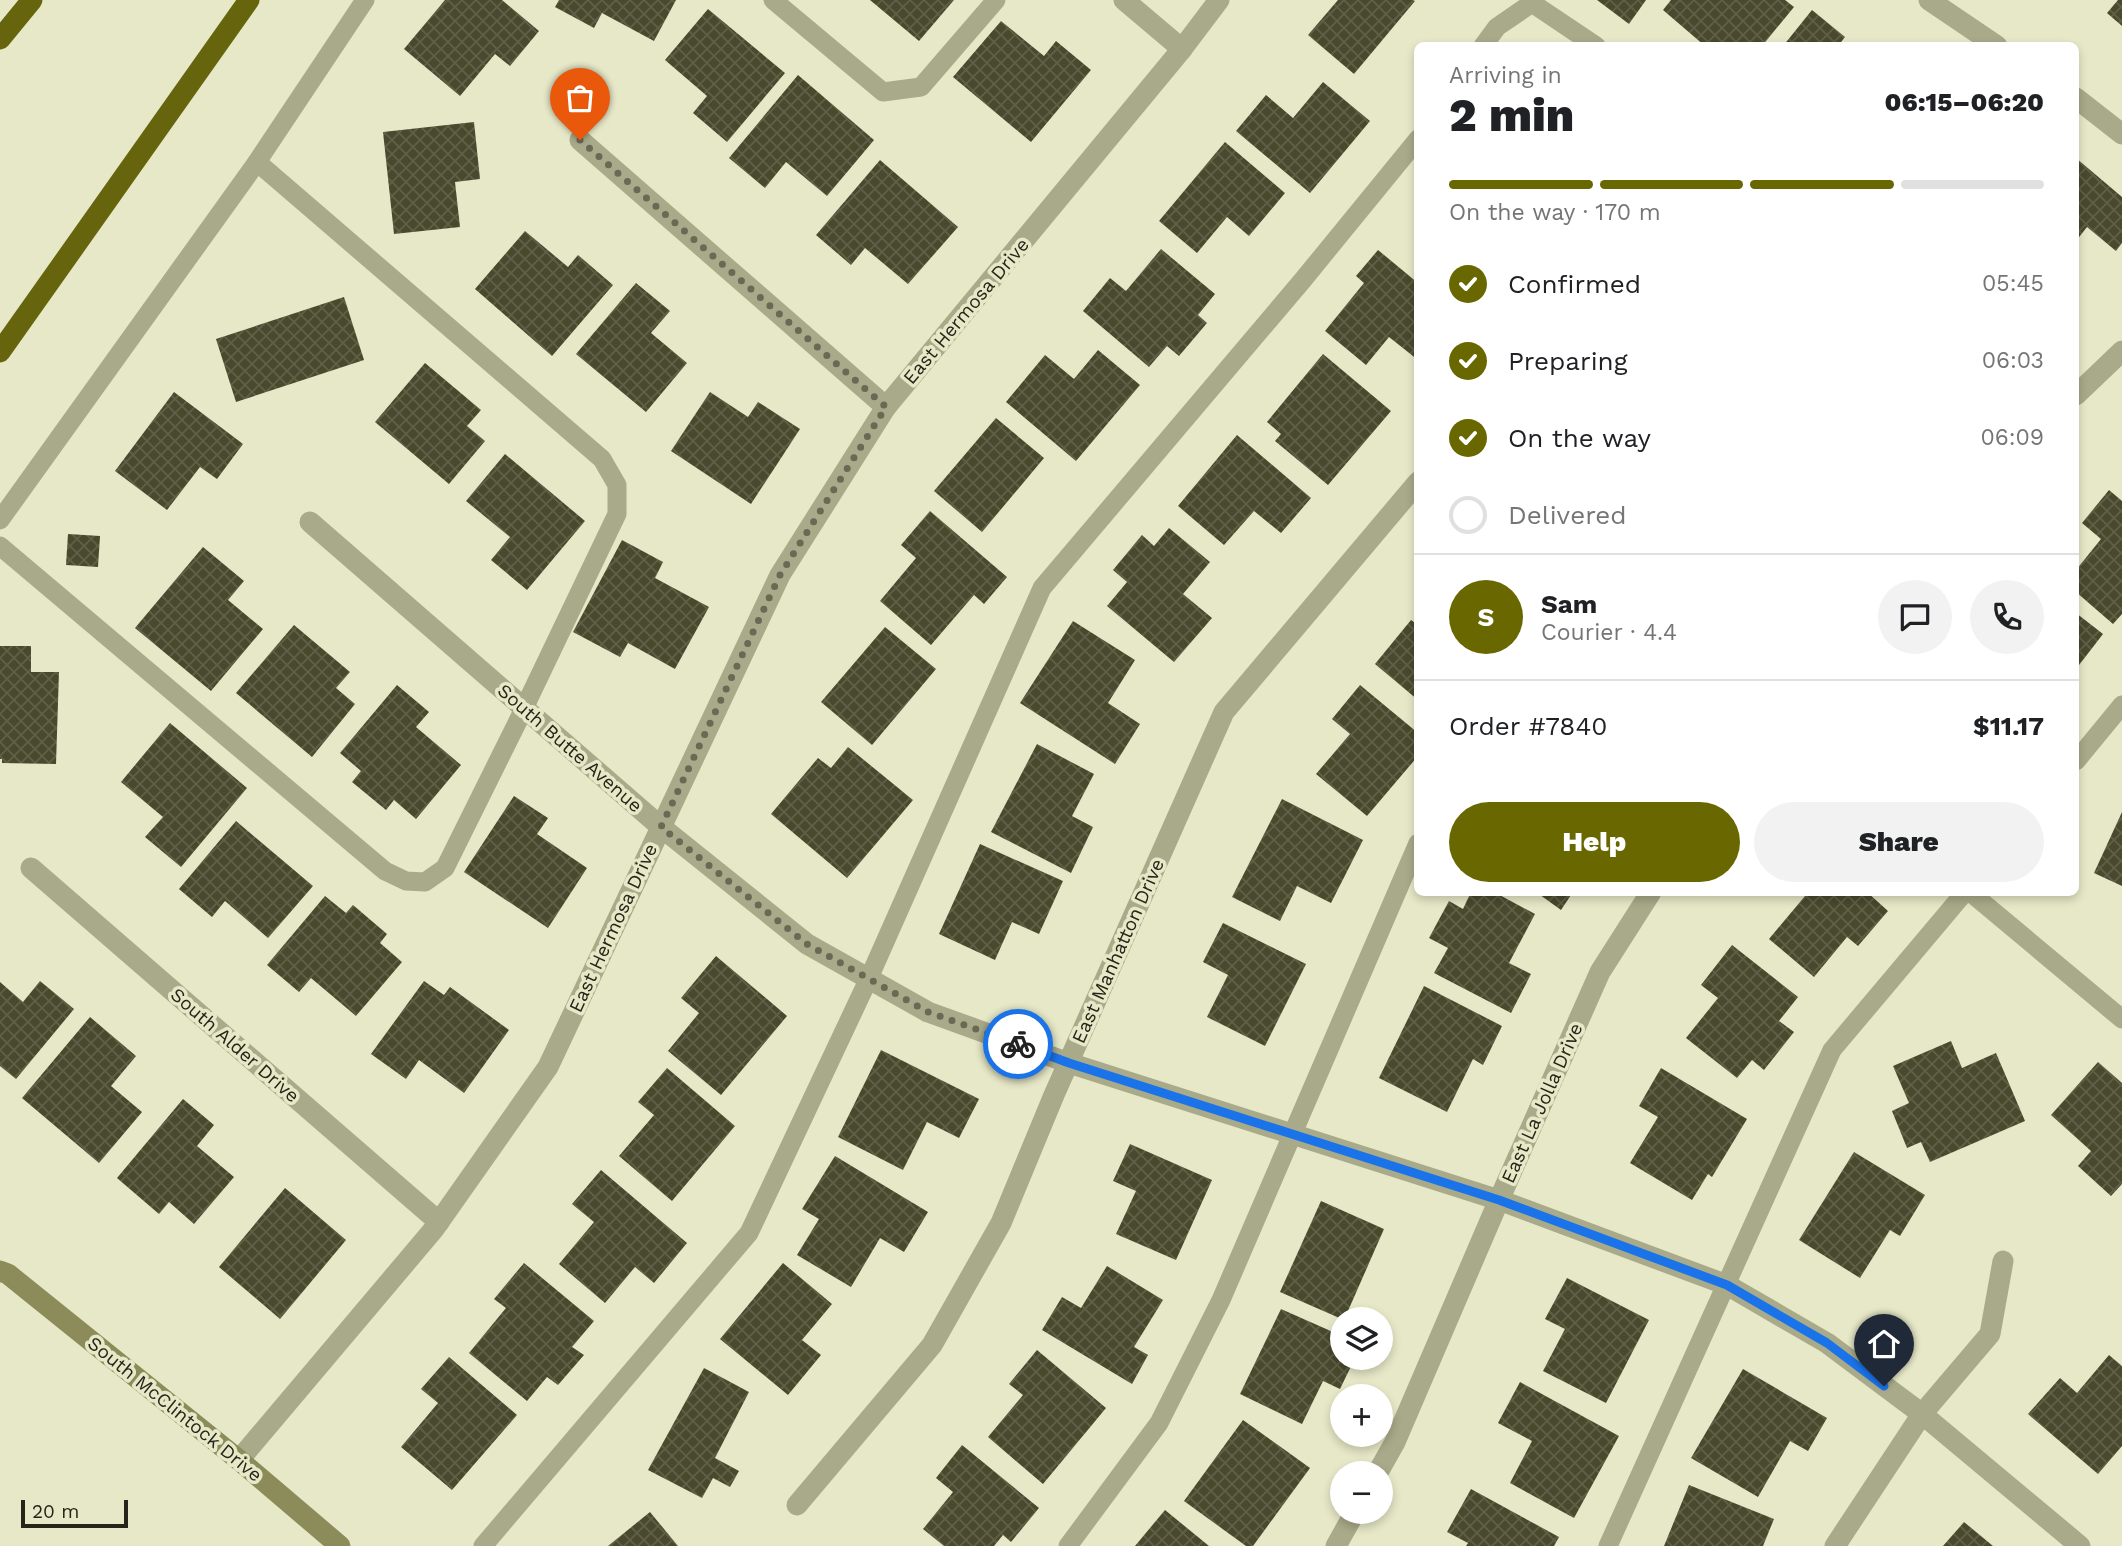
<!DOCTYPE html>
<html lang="en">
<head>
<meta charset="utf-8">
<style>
  body { margin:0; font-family:"Work Sans",sans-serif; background:#f2f2f2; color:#202124; height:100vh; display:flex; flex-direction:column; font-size:26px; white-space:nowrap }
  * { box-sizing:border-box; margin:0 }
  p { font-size:23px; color:#757577 }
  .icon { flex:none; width:38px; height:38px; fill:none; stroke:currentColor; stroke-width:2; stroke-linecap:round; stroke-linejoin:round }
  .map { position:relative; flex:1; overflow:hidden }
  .details { position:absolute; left:1414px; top:42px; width:665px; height:854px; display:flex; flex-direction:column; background:#fff; border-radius:10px; box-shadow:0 4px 10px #0003 }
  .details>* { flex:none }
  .controls { position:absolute; left:1330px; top:1307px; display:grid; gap:14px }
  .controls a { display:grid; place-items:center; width:63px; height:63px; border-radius:50%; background:#fff; box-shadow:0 4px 10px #0003; font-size:35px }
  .scale { position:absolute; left:21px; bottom:18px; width:107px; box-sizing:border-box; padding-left:7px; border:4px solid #252519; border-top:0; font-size:19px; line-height:24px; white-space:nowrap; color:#252519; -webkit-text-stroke:5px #e7e8c7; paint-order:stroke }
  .pin { position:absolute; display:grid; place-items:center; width:60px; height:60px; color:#fff; margin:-72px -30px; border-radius:50% 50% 50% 0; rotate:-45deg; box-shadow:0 0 7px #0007 }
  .pin .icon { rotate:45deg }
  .courier { position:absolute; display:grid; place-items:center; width:70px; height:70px; margin:-35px; border:5px solid #1a73e8; border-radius:50%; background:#fff; color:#222; box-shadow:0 2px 9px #0007 }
  .head em { font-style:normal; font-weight:800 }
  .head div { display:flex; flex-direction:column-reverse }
  .head { display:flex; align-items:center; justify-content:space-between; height:119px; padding:0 35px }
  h1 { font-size:46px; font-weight:800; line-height:52px }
  .bar { display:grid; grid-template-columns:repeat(4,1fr); gap:10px 7px; align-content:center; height:84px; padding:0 35px }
  .bar i { height:9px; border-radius:5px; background:#e0e0e0 }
  .bar .current { background:#696700 }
  .bar p { grid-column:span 4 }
  .line { display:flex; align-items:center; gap:18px; padding:0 35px; border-top:2px solid #e0e0e0 }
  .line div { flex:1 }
  .round { display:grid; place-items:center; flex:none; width:74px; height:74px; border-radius:37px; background:#f2f2f2 }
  ol { padding:0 35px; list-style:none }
  li { display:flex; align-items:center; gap:21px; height:77px }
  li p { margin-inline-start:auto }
  li .icon { padding:7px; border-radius:50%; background:#696700; color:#fff; stroke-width:4 }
  li:last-child { color:#757577 }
  li i { width:38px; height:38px; border:4px solid #e0e0e0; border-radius:50% }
  .action { display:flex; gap:14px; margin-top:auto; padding:14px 35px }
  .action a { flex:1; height:80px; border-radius:42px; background:#696700; color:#fff; font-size:28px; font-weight:800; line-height:80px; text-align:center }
  .action a+a { background:#f2f2f2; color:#202124 }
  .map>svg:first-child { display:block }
</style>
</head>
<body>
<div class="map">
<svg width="2122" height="1546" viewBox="0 0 2122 1546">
  <defs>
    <pattern id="building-cross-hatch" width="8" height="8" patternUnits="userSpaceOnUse" patternTransform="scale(1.75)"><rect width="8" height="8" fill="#49492d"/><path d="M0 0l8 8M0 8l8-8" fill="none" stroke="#606049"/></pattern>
  </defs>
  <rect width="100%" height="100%" fill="#e7e8c7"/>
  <g fill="url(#building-cross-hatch)">
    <polygon points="445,0 502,0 539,31 510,66 495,54 460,96 404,49"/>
    <polygon points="559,0 676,0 654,41 602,13 594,28 555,7"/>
    <polygon points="870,0 954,0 919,41"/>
    <polygon points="1338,0 1413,0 1415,1 1354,74 1308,35"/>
    <polygon points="1597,0 1646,0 1629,24"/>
    <polygon points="1671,0 1785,0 1794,7 1762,46 1705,46 1663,10"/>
    <polygon points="2118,0 2122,0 2122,26 2107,13"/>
    <polygon points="708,9 785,73 727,142 693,113 707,96 665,60"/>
    <polygon points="1812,10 1845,37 1838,46 1783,46"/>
    <polygon points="1001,21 1044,56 1056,41 1091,70 1031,142 953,77"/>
    <polygon points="798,75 874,140 827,196 786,162 765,188 729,158"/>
    <polygon points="1323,82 1370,121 1310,193 1236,131 1266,95 1293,118"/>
    <polygon points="474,122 480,179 455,182 460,227 394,234 383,132"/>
    <polygon points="1225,142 1285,193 1249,236 1227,217 1197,253 1159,221"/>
    <polygon points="2076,158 2122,197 2122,243 2116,251 2087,227 2076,241"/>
    <polygon points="880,160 958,227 908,284 865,248 851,265 816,235"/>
    <polygon points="525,231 568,267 578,255 613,285 552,356 475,289"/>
    <polygon points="1161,249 1215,294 1198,315 1207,323 1179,356 1167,346 1149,367 1083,311 1110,278 1126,291"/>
    <polygon points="1378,250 1418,283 1418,360 1389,337 1366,365 1325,331 1364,283 1356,276"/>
    <polygon points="636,283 670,311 651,333 687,363 646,412 576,354"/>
    <polygon points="344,297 364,360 236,402 216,339"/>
    <polygon points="1098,350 1140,385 1076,461 1006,402 1045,355 1074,379"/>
    <polygon points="1323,354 1391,411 1328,485 1275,441 1281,434 1267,422"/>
    <polygon points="425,363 481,410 467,426 485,441 449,484 375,422"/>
    <polygon points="174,392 243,444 217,479 200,467 167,510 115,471"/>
    <polygon points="710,392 748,417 758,402 800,429 751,504 671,451"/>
    <polygon points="996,418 1044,458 982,532 934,491"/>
    <polygon points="1237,435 1311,498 1281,533 1254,511 1224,545 1178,506"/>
    <polygon points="505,454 585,521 527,590 491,560 510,537 466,501"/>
    <polygon points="2109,490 2122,501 2122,614 2113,624 2076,592 2076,570 2101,539 2082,523"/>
    <polygon points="930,511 1007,577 984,604 974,595 931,645 880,601 916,558 901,545"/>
    <polygon points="1169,528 1210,562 1183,594 1212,618 1174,662 1107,606 1127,582 1113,570 1142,535 1154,546"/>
    <polygon points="68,534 100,536 98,567 66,565"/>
    <polygon points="622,540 663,562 655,578 709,607 675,669 628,643 620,657 573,632"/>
    <polygon points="203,547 244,581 228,600 263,629 211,691 135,628"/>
    <polygon points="2076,613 2103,634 2076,669"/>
    <polygon points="1411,620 1418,625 1418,700 1375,664"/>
    <polygon points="1073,621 1135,660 1108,703 1140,724 1115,764 1020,703"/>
    <polygon points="294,625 350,672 336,688 355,704 312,757 236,693"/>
    <polygon points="885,627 936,669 872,745 821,702"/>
    <polygon points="0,646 31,646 31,672 59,672 56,764 2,763 2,759 0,759"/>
    <polygon points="397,685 429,712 416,727 461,765 416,819 394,800 386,810 352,782 361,771 340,753"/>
    <polygon points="1360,685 1418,733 1418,756 1367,816 1316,774 1350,734 1332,719"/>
    <polygon points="170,723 247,788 181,867 145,837 163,817 121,782"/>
    <polygon points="1037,744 1094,774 1072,816 1093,827 1071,873 991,832"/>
    <polygon points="848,747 913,800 847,878 771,814 818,758 831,768"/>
    <polygon points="514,796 548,818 537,834 587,868 548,928 464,872"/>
    <polygon points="1282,799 1363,840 1331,903 1297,886 1280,921 1232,897"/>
    <polygon points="2122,812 2122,886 2094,873"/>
    <polygon points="236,821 313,886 268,938 225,901 212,917 179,889"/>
    <polygon points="980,844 1063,881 1039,934 1012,922 995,960 939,934"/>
    <polygon points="1471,892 1494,892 1535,914 1509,963 1531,974 1511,1013 1434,973 1448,948 1429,938 1449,901 1463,909"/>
    <polygon points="1536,892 1573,892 1561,910"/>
    <polygon points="1800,892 1867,892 1888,911 1858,946 1847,937 1814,977 1769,939 1805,896"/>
    <polygon points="325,896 346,913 353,905 387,934 380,943 402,962 356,1016 311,978 299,992 267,965"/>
    <polygon points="1223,923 1306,964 1265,1046 1207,1017 1228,975 1203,962"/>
    <polygon points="1732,945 1798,997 1779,1021 1794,1032 1764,1070 1752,1060 1737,1078 1686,1038 1718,998 1701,985"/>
    <polygon points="716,956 787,1016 721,1095 668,1051 699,1013 681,998"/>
    <polygon points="40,981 74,1009 16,1079 0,1066 0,982 23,1002"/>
    <polygon points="424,981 444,995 450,987 509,1030 464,1093 419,1060 406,1079 371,1054"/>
    <polygon points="1424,986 1502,1026 1483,1065 1473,1059 1447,1112 1379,1078"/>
    <polygon points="90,1017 136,1056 111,1086 142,1112 99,1163 22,1098"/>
    <polygon points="1951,1041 1962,1068 1996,1053 2025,1121 1930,1162 1921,1142 1907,1148 1892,1111 1909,1103 1893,1066"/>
    <polygon points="881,1050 979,1099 959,1138 927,1122 903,1170 838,1137"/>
    <polygon points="2098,1062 2122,1083 2122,1184 2111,1196 2078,1166 2091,1151 2051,1115"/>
    <polygon points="667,1068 735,1126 672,1201 619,1156 654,1115 638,1102"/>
    <polygon points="1661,1068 1747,1119 1712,1177 1708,1174 1692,1200 1630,1163 1658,1117 1639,1106"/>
    <polygon points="183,1099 214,1125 197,1146 234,1177 194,1224 169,1202 159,1214 117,1178"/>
    <polygon points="1130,1144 1212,1180 1176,1260 1116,1234 1136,1191 1113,1181"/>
    <polygon points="1854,1152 1925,1195 1900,1236 1890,1230 1860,1278 1799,1240"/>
    <polygon points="835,1156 928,1212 904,1252 880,1238 851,1287 797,1255 819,1219 802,1209"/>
    <polygon points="601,1170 687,1243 654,1283 635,1267 605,1303 559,1264 594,1222 572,1204"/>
    <polygon points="285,1188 346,1240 280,1319 219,1267"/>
    <polygon points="1321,1201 1384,1229 1344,1320 1280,1292"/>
    <polygon points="524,1263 594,1321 572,1347 584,1355 558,1385 547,1377 527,1401 469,1353 506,1308 494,1299"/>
    <polygon points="783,1263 832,1304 802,1340 821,1355 788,1395 720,1339"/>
    <polygon points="1107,1266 1163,1300 1134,1347 1148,1355 1132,1384 1042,1330 1062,1297 1081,1308"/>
    <polygon points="1567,1278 1649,1320 1606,1403 1543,1371 1565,1329 1545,1319"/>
    <polygon points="1281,1309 1342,1336 1342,1358 1355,1358 1340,1389 1323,1381 1302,1424 1240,1394"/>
    <polygon points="1037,1350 1106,1408 1043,1484 988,1437 1023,1395 1009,1384"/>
    <polygon points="2109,1355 2122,1366 2122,1446 2098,1474 2028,1414 2060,1378 2077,1393"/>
    <polygon points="449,1357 517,1415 452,1490 401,1447 438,1403 421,1389"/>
    <polygon points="704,1368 749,1392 715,1458 739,1471 730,1487 713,1478 702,1498 648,1470"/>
    <polygon points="1743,1369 1827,1418 1808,1451 1790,1441 1758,1497 1691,1458"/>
    <polygon points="1520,1382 1619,1436 1574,1518 1510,1483 1532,1441 1498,1423"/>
    <polygon points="1243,1420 1310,1468 1253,1546 1246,1546 1184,1501"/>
    <polygon points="962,1445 1039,1508 1011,1542 1003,1535 994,1546 944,1546 923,1529 953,1492 936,1478"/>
    <polygon points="1689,1485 1774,1519 1763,1546 1664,1546"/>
    <polygon points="1471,1489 1559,1537 1554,1546 1466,1546 1468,1543 1447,1532"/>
    <polygon points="1165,1510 1209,1546 1135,1546"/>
    <polygon points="650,1512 678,1546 608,1546"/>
    <polygon points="1964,1522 1993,1546 1943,1546"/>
  </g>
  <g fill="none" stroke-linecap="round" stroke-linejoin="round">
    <g stroke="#a9aa89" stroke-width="19">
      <polyline points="773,0 883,92 921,87 996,0"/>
      <polyline points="1483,46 1497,27 1532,3 1596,46"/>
      <polyline points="0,520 257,162 365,0"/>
      <polyline points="0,546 385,871 406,881 425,882 445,868 517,723 617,514 617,485 602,459 257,162"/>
      <polyline points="2076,761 2122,705"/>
      <polyline points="1970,892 2122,1019"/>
      <polyline points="483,1546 749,1233 869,978 1042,588 1302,281 1418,139"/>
      <polyline points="1068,1546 1159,1423 1221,1300 1418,843"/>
      <polyline points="1608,1546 1832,1050 1965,892"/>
    </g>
    <g stroke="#a9aa89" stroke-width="21">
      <polyline points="1124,0 1182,49"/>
      <polyline points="1929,0 1997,46"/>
      <polyline points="2076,98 2122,134"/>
      <polyline points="580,140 886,407"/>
      <polyline points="2076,395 2122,351"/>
      <polyline points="310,522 661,827 807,944 928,1012 1069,1063 1499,1200 1727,1285 1827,1343 1922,1414 2080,1546"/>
      <polyline points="31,868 439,1222"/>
      <polyline points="239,1460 434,1229 548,1067 780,575 886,407 1182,49 1219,0"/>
      <polyline points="1377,1474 1395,1442 1499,1200 1600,972 1651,892"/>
      <polyline points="797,1505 932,1345 1001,1223 1054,1095 1224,712 1418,482"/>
      <polyline points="1336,1546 1355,1512"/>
      <polyline points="1835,1546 1922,1414 1990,1334 2003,1261"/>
    </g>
    <polyline stroke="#8c8c5a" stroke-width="21" points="0,1271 8,1274 239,1460 340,1546"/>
    <g stroke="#66640c" stroke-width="21">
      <polyline points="0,39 32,0"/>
      <polyline points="0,352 249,0"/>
    </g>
  </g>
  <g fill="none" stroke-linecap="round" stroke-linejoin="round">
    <polyline stroke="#696956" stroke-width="7" stroke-dasharray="0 12.6" points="580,140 886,407 780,575 661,827 807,944 928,1012 1018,1044"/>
    <polyline stroke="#1a73e8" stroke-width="9" points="1018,1044 1069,1063 1499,1200 1727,1285 1827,1343 1884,1386"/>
  </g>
  <g text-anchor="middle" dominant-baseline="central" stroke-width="7" stroke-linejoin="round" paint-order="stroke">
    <g font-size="19" fill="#252519" stroke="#e7e8c7">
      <text transform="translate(966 311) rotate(-50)">East Hermosa Drive</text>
      <text transform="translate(570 748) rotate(41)">South Butte Avenue</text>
      <text transform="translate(613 928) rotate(-65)">East Hermosa Drive</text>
      <text transform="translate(1118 951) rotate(-66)">East Manhatton Drive</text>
      <text transform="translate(235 1045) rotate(41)">South Alder Drive</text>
      <text transform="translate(1542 1103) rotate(-66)">East La Jolla Drive</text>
      <text transform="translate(175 1409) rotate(39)">South McClintock Drive</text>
    </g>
  </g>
</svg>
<div class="controls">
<a><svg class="icon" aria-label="layers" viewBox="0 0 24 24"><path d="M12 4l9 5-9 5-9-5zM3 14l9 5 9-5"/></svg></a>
<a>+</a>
<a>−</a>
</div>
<div class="scale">20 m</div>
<div class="pin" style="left:580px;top:140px;background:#ea580c"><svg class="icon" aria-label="bag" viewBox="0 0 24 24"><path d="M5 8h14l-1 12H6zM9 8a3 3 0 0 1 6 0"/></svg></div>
<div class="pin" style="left:1884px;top:1386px;background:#1f2937"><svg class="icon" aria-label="home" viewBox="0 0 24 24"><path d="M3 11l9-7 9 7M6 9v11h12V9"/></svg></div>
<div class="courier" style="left:1018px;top:1044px"><svg class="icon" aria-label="bike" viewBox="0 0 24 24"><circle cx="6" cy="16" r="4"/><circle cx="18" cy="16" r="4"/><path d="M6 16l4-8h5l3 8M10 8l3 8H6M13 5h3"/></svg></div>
<section class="details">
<div class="head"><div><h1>2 min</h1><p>Arriving in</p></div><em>06:15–06:20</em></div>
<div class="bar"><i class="current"></i><i class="current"></i><i class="current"></i><i></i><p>On the way · 170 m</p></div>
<ol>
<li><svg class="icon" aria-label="check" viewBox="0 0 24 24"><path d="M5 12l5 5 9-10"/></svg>Confirmed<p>05:45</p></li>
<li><svg class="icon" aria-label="check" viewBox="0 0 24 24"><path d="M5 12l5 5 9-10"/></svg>Preparing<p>06:03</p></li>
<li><svg class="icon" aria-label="check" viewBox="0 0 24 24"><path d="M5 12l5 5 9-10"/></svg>On the way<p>06:09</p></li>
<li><i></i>Delivered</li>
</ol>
<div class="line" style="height:126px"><b class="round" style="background:#696700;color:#fff">S</b><div><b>Sam</b><p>Courier · 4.4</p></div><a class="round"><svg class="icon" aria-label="chat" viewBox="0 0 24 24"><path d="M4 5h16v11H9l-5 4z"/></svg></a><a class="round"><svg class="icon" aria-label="phone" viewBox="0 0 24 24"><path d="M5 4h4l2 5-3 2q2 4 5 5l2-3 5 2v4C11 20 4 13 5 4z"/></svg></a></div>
<div class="line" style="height:91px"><div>Order #7840</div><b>$11.17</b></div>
<div class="action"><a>Help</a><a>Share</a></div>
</section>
</div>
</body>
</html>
